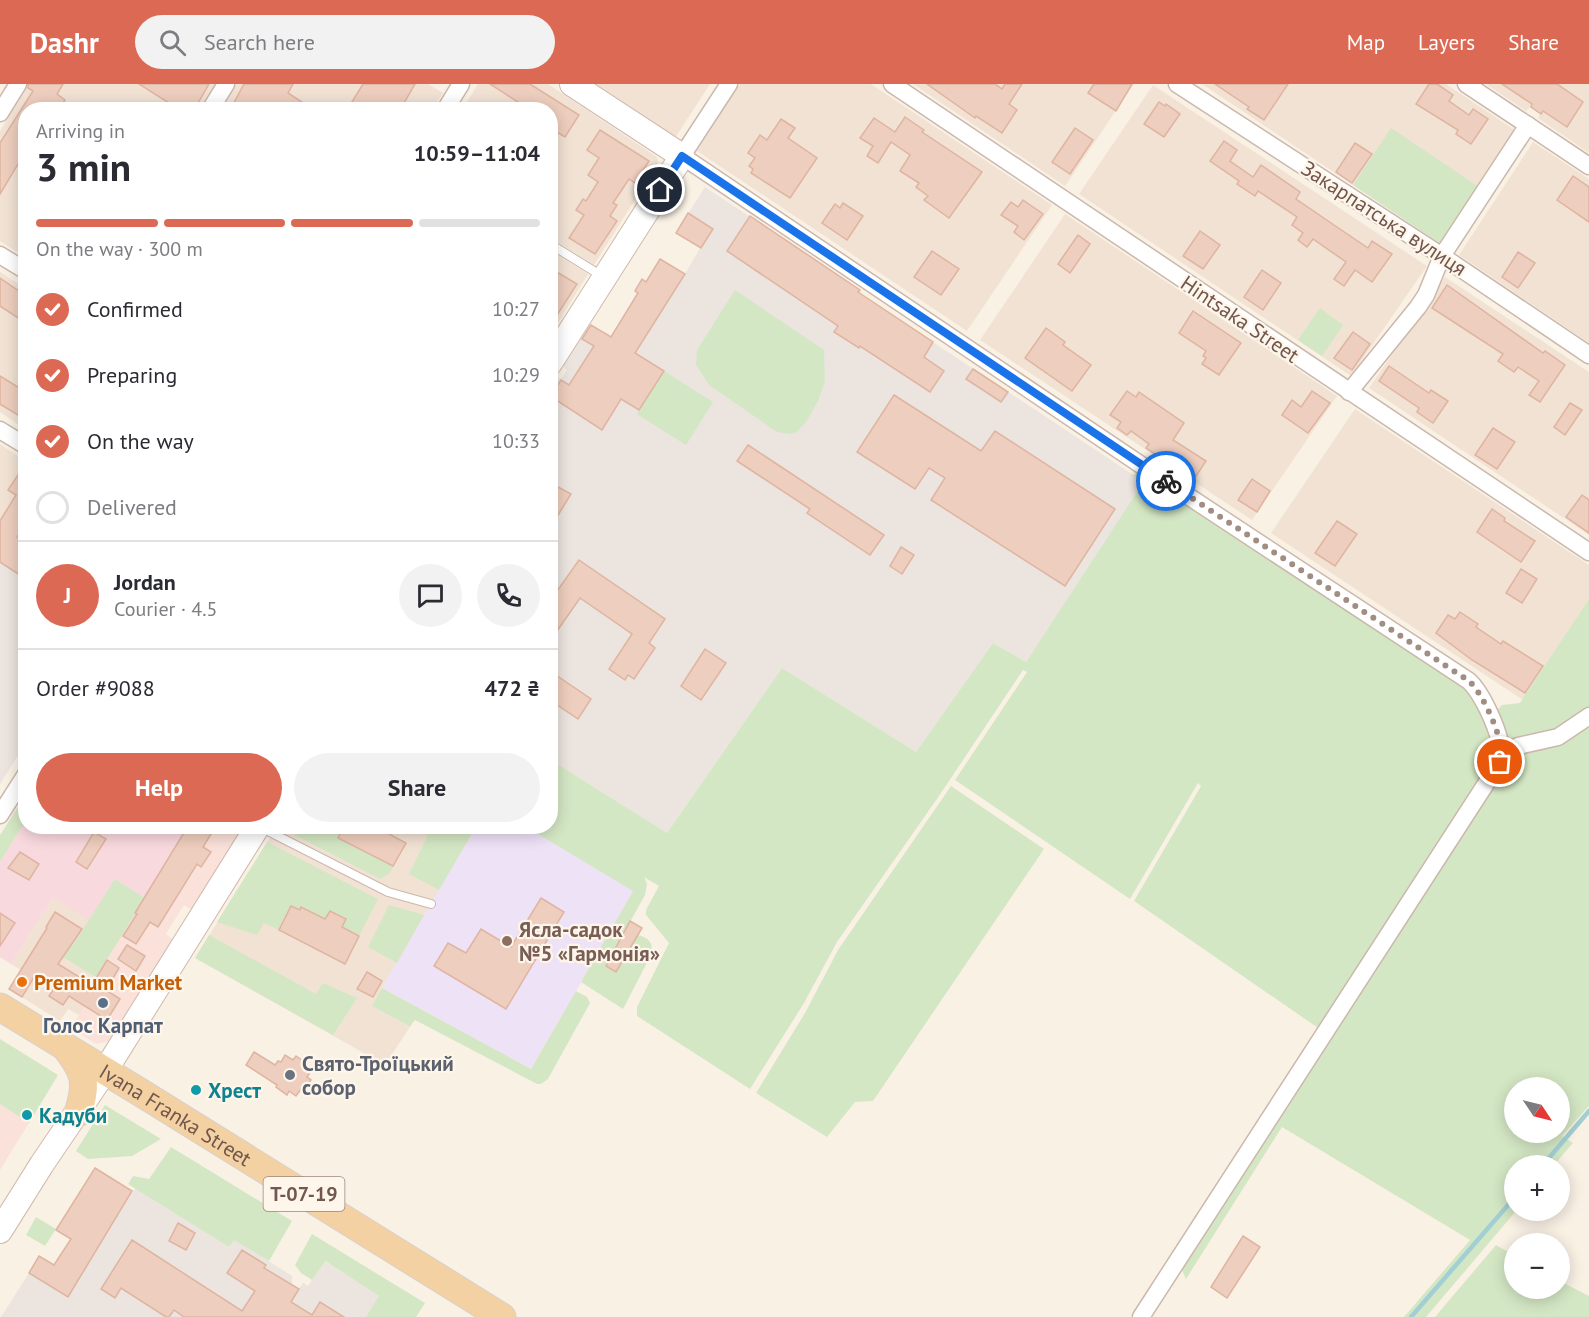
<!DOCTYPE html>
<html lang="en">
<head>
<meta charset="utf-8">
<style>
  body { margin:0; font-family:"PT Sans",sans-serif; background:#f2f2f3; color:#2b2b33; height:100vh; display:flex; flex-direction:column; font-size:22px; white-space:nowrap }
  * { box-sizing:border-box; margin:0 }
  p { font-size:20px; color:#7c7c81 }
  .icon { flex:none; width:33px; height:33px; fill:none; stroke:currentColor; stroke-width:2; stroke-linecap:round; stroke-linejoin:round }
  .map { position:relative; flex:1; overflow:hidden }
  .details { position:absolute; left:18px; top:18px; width:540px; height:732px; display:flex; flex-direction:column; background:#fff; border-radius:24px; box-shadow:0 3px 15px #0003 }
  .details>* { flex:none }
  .needle { width:39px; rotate:125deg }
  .buttons { position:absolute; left:1504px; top:993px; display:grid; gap:12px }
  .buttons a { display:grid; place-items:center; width:66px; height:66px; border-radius:50%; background:#fff; box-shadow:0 3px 15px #0003; font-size:30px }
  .pin { position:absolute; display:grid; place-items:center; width:51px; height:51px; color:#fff; margin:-26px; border:3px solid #fff; border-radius:50%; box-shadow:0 2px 6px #0007 }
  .courier { position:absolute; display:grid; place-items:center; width:60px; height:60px; margin:-30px; border:4px solid #1a73e8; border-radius:50%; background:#fff; color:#222; box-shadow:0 2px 8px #0007 }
  .head em { font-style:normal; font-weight:600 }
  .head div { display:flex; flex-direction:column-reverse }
  .head { display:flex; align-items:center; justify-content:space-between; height:102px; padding:0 18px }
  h1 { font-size:39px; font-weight:600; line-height:45px }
  .bar { display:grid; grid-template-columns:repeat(4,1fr); gap:9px 6px; align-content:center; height:72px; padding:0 18px }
  .bar i { height:8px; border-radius:4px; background:#e1e1e2 }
  .bar .selected { background:#dc6953 }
  .bar p { grid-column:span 4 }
  .line { display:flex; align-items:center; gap:15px; padding:0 18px; border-top:2px solid #e1e1e2 }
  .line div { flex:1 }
  .round { display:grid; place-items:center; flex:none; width:63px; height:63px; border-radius:32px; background:#f2f2f3 }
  ol { padding:0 18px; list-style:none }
  li { display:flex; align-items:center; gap:18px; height:66px }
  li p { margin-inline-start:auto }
  li .icon { padding:6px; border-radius:50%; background:#dc6953; color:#fff; stroke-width:4 }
  li:last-child { color:#7c7c81 }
  li i { width:33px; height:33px; border:3px solid #e1e1e2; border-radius:50% }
  .button { display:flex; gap:12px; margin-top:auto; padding:12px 18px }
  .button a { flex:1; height:69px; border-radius:36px; background:#dc6953; color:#fff; font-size:24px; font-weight:600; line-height:69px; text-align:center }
  .button a+a { background:#f2f2f3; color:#2b2b33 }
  header { display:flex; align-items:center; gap:36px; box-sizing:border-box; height:84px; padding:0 30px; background:#dc6953; color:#fff }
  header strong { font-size:28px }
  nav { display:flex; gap:33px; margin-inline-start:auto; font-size:21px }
  .search { width:420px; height:54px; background:#f2f2f3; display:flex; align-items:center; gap:15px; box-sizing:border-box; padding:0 21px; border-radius:33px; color:#7c7c81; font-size:22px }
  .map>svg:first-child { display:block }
</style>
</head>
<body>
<header>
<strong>Dashr</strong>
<div class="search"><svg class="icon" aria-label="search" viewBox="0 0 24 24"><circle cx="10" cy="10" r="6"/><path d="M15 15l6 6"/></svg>Search here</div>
<nav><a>Map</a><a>Layers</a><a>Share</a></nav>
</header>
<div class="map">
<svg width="1589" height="1233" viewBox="0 0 1589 1233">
  <rect width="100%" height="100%" fill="#faf1e5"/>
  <g fill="#f1e2d4">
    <polygon points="29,0 216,0 200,25 26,26 25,173 0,157 0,47"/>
    <polygon points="236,0 428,0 443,9 432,25 221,26"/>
    <polygon points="478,0 548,0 657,73 658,79 594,181 551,154 550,26 462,26"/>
    <polygon points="594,0 710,0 675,54"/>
    <polygon points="740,0 871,0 1052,121 967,247 697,67"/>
    <polygon points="913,0 1134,0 1065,102"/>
    <polygon points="1202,0 1446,0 1516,47 1441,160"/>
    <polygon points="1486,0 1589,0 1589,69 1538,34 1540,30 1530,23 1526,27"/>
    <polygon points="1153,1 1427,182 1351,292 1079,110"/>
    <polygon points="1533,58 1589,95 1589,259 1459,171"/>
    <polygon points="1065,130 1337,312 1252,436 980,256"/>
    <polygon points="551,167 588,190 551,250"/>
    <polygon points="0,188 25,204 25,345 0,328"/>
    <polygon points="1445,193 1589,288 1589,451 1369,304"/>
    <polygon points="1355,325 1589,481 1589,515 1523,616 1271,449"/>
    <polygon points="0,360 25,377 25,458 0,442"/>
    <polygon points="277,743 476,743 382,904 421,926 385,981 195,874"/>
    <polygon points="115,795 145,814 101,896 79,931 68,925 60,937 9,905 21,886 11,880 53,813"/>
  </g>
  <g fill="#fae1d9">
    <polygon points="188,743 244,743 192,826 184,821 166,850 174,856 112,957 96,960 71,944 100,897 96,893"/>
    <polygon points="0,1020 29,1039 0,1086"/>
  </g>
  <g fill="#ebe4df">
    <polygon points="705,103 860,206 859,209 1144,398 1026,578 993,559 916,668 782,584 667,749 551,676 550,301 556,292 561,295 567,286 562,282 589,240 611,253 638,209 635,207 639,200 642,195 646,197 660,175 685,190 700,164 676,149"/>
    <polygon points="0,442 26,458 25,660 0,700"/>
    <polygon points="135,1104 229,1163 234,1155 292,1192 292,1200 299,1205 303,1199 308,1202 324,1177 380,1212 366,1233 1,1233 29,1189 68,1213"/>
  </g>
  <polygon fill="#eee2f7" points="476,743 526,743 634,807 531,985 382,904"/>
  <polygon fill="#f8d9de" points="25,738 26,742 188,743 145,814 115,795 88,836 53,813 11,880 0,873 0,778"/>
  <g fill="#d4e7c4" fill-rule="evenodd">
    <polygon points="1391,44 1479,103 1441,160 1353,101"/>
    <polygon points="735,206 824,266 825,297 818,317 806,338 797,348 790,350 777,348 709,301 696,281 697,266"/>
    <polygon points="1320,224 1343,241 1322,272 1298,256"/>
    <polygon points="664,287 713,318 686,361 637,330"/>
    <path d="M1138,388l333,220 24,49 1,13 -175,276 -187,-129 67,-115 -3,-3 -68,116 -175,-119 72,-108 -4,-2 -84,126 -102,146 -33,61 -54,86 -113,-73v-9l32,-64 -23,-28v-5l13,-24 -15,-9 3,7 -2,11 -39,70 10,7 21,-37c11,2 16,7 15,18l-29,56 -42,-27 52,-91 -107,-64 24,-1 1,-66 116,73 115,-165 134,84 77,-109 33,19 117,-179 -10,-8z"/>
    <path d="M1589,515v112l-21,15 -53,15c-13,-5 -15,-17 -20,-29l7,-7 18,-2z"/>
    <path d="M1589,641v381l-27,30 11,7 -19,22 -39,1 1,45 -90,106h-22l66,-77 -188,-113 -96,152 -5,-11 331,-511zM1515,1004h45v44h-45z"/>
    <polygon points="951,702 1044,765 873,1017 855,1018 827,1053 756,1009 805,929 838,866"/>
    <polygon points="25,712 25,738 0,778 0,751"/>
    <polygon points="279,743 344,743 339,754 393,782 390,789 380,795"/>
    <polygon points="414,743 468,743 474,746 439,806 409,790 428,751"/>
    <polygon points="267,758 378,815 359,852 342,843 330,827 325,835 292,822 279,846 264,839 257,851 217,838"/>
    <polygon points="115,795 145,814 96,893 63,873 71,860 73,861"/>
    <polygon points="389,821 424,831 397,879 368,863"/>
    <polygon points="209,851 316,910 323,899 357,914 333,951 195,874"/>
    <polygon points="382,904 531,985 576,907 587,913 590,919 548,995 541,1000 537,1000 415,936 410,942 372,922"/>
    <polygon points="0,955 58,991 29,1039 0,1020"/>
    <polygon points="105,1021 161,1055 132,1072 88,1075 76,1067"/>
    <polygon points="171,1063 292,1137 269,1177 234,1156 229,1163 128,1100 133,1092 149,1095"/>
    <polygon points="36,1133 56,1145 45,1162 26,1151"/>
    <polygon points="312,1150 425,1219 416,1233 366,1233 379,1212 325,1177 312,1196 301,1189 295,1181"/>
    <polygon points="1496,1161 1515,1172 1515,1204 1560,1204 1560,1197 1589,1212 1589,1233 1435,1233"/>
  </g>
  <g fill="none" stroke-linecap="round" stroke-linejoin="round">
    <g stroke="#a2cfd3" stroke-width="4.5">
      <polyline points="1542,1082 1589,1027"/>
      <polyline points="1411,1233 1515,1113"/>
    </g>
  </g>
  <g fill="#eecebe" stroke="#dfb4a0" stroke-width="1.5">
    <polygon points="28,0 63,0 57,10 65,16 59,26 26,26 26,85 18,80 0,110 0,59 33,7 28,4"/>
    <polygon points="139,0 209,0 194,26 180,26"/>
    <polygon points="244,0 293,0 288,9 314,26 230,26"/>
    <polygon points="363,0 415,0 400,26 347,26"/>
    <polygon points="490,0 530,0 579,31 565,53 550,44 550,26 522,26 524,22"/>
    <polygon points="927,0 995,0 1002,5 1005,0 1022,0 1009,20 1017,26 1002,49 976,32 975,34"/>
    <polygon points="1094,0 1132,0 1116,27 1088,9"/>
    <polygon points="1215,0 1288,0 1264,36 1247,25 1249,23"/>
    <polygon points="1429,0 1437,0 1453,11 1449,17 1469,31 1473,25 1488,35 1471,60 1456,50 1458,46 1416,20"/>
    <polygon points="1502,0 1557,0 1583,18 1567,43 1543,27 1541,30 1531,23 1532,20"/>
    <polygon points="1159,18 1165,22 1166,20 1180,30 1164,53 1144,40"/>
    <polygon points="905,33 924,46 922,48 982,88 949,134 924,116 928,112 916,103 919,99 900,87 910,71 891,58 878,79 867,72 873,62 860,54 874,34 895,48"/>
    <polygon points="781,35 795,44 788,54 817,74 790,114 751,89 753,85 749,82 755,74 748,69 760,51 767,56"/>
    <polygon points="1075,44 1093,56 1070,90 1052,78"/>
    <polygon points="600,46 649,77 635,99 629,95 613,119 617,121 610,132 617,137 595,170 569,154 584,131 576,126 583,115 586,117 598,98 588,91 599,74 587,66"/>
    <polygon points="1224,57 1237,66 1230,77 1253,93 1261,81 1300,108 1296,115 1334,141 1368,164 1372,157 1392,170 1372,198 1355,186 1344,202 1334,195 1346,178 1313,155 1307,163 1298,156 1303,149 1292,141 1297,133 1258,107 1255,112 1237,100 1239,97 1210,77"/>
    <polygon points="1355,59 1372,70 1352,99 1336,88"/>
    <polygon points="1573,92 1589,103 1589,138 1557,116"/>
    <polygon points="1023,116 1043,130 1024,156 1014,148 1018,142 1001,131 1011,118 1018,123"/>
    <polygon points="843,119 863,132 847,156 822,139 835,120 840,124"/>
    <polygon points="688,129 713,145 701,164 676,149"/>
    <polygon points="750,132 860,206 858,208 933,258 924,273 944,287 930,308 860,262 859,264 834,248 838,242 727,167"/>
    <polygon points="1200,147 1220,161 1203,185 1183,172"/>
    <polygon points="1078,151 1090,160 1070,189 1058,180"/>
    <polygon points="932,167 959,185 941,211 914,193"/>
    <polygon points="1518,168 1535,179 1518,204 1502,193"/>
    <polygon points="660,175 685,190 635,269 664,287 639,326 621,315 602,346 550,312 561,296 569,301 594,262 582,255 591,241 611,253 638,209 635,207 639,200 642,195 646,198"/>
    <polygon points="550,184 577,200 550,242"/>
    <polygon points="1262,186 1281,199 1263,226 1244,213"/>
    <polygon points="0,194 26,212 26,239 0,222"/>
    <polygon points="1447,201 1543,269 1545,267 1565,281 1540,318 1529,311 1539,297 1518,283 1514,288 1498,277 1503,270 1432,224"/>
    <polygon points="1193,227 1241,259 1219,291 1202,280 1206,274 1203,272 1206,267 1179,249"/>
    <polygon points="1046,244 1065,258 1063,261 1091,281 1072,307 1025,274"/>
    <polygon points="1353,248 1370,260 1352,286 1334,274"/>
    <polygon points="1389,282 1429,309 1431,306 1448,317 1433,339 1417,328 1419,324 1379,297"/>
    <polygon points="973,285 1008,308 1001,318 966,295"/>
    <polygon points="0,292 26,308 26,336 0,320"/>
    <polygon points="1127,307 1136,313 1139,308 1184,339 1173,356 1206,377 1194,395 1180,386 1182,382 1164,370 1161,374 1146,364 1149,360 1131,347 1127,351 1117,344 1121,338 1110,331"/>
    <polygon points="1312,307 1330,319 1308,349 1282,331 1292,316 1301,323"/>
    <polygon points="894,311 981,367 995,347 1115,425 1065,502 931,416 945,394 929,384 915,405 857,368"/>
    <polygon points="1570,319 1582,326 1565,351 1554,343"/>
    <polygon points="1493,344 1515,358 1497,385 1475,371"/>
    <polygon points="748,361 884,451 870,471 807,429 810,425 737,377"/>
    <polygon points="26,379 26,440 17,453 26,458 26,495 0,478 0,437 16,411 8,406"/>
    <polygon points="1252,395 1270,407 1257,428 1238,416"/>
    <polygon points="558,403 571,410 550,444 550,416"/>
    <polygon points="1582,411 1589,416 1589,449 1566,433"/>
    <polygon points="1492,425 1505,434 1504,437 1535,457 1521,478 1477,448"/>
    <polygon points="1337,437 1357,450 1335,482 1315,469"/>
    <polygon points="901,463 914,471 902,490 890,482"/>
    <polygon points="579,476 665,535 649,559 655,564 634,595 628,591 625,596 609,585 632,550 580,514 550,557 550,517"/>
    <polygon points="1521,485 1537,495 1522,519 1506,509"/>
    <polygon points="1460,528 1478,540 1476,543 1501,560 1503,557 1543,582 1525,609 1472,576 1436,549 1448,531 1455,535"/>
    <polygon points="705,565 726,579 701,616 681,602"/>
    <polygon points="550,587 591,615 578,635 550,616"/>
    <polygon points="188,742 216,742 203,763 211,768 201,783 197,780 158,843 150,838 136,860 123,852 137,830 135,829"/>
    <polygon points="344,742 374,742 406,759 393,782 338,754"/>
    <polygon points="94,748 106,755 87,785 76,778"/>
    <polygon points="20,768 39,780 29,796 8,784"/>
    <polygon points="541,814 564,828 506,925 434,882 448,859 466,869 481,845 511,863"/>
    <polygon points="291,822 300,826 301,823 325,835 330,827 346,835 342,843 359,852 345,880 279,846"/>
    <polygon points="55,828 82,845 58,880 92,901 107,876 119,884 106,906 120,915 107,936 69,912 63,921 49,912 53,906 34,893 22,913 9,905 47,844 46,843"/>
    <polygon points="0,829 15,839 0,862"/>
    <polygon points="630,837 642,844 616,888 606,882"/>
    <polygon points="127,861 145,872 136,887 118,875"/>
    <polygon points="367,888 382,897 373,913 357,905"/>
    <polygon points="254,968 275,981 278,977 281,978 285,971 293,976 296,972 306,979 304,983 311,987 307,993 311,996 303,1007 301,1005 296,1012 289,1007 287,1011 276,1003 277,1001 246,981"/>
    <polygon points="95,1084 132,1107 68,1213 29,1189 39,1172 54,1181 71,1155 56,1146"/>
    <polygon points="178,1139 195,1149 186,1166 169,1157"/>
    <polygon points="1243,1152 1260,1163 1227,1214 1211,1203"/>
    <polygon points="132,1156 242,1227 255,1207 227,1189 242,1166 266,1181 264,1184 299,1205 291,1218 312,1231 320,1218 344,1233 184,1233 174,1226 169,1233 166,1233 121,1204 115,1214 101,1205"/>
  </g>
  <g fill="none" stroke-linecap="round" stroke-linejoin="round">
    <g stroke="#cbb8ac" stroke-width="10">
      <g id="lane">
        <polyline points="550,160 602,192"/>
        <polyline points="260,743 388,808 431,820"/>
      </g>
    </g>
    <g stroke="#cbb8ac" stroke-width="19">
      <g id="street">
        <path d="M729,0l-47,72 471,317 316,208c13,12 27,44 31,61 2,7 1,14 0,20"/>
        <polyline points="892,0 1589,468"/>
        <polyline points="1177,0 1442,172 1589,271"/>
        <polyline points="1466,0 1589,82"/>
        <polyline points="210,26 226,0"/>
        <polyline points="445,26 461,0"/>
        <polyline points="0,29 18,0"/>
        <polyline points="0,171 26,187"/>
        <polyline points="1349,308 1418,223 1426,211 1442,172 1528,41"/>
        <polyline points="0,346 26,362"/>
        <polyline points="0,731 26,690"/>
        <polyline points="1141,1233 1500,678 1508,668 1518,662 1558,653 1589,632"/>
      </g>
    </g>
    <g stroke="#d0baad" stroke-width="26">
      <g id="secondary">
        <polyline points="550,279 682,72 572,0"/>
        <polyline points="0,1147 42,1080 105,987 258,742"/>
      </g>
    </g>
    <g stroke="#d7d0cd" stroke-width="29">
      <g id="primary">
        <path id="s1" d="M0,923l143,87 359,223"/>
        <path d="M66,964c19,24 22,35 12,65"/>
      </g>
    </g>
    <use href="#lane" stroke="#fff" stroke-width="8"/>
    <use href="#street" stroke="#fff" stroke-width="16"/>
    <use href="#secondary" stroke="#fff" stroke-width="24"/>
    <use href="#primary" stroke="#f4d1a2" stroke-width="27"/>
  </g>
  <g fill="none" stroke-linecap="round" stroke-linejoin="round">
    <path stroke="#a18d82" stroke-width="6" stroke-dasharray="0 10.8" d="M1166,397l303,200c13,12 27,44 31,61 2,7 1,14 0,20"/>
    <polyline stroke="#1a73e8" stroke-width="8" points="660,106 682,72 1166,397"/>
  </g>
  <circle fill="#8d6e63" stroke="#fef5eb" stroke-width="2" cx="507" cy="857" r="6"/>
  <circle fill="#e8710a" stroke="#fef5eb" stroke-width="2" cx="22" cy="898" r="6"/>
  <circle fill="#5c6f8a" stroke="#fef5eb" stroke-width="2" cx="103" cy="919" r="6"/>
  <circle fill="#6b7280" stroke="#fef5eb" stroke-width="2" cx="290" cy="991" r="6"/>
  <g fill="#0f9aa8" stroke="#fef5eb" stroke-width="2">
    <circle cx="196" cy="1006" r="6"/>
    <circle cx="27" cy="1031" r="6"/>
  </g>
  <g text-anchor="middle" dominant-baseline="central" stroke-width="4.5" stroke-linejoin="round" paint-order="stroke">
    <rect fill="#fef5eb" stroke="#9b867c" stroke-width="1.5" x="263.5" y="1093" width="81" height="34" rx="4.5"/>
    <g font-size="20" font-weight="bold" fill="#71574c">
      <text x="304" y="1110">Т-07-19</text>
    </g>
    <g font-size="21" fill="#71574c" stroke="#fef5eb">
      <text transform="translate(1384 134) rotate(33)">Закарпатська вулиця</text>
      <text transform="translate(1240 235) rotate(34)">Hintsaka Street</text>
      <text stroke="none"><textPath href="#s1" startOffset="206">Ivana Franka Street</textPath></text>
    </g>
    <g font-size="21" font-weight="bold" fill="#785e54" stroke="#fef5eb" text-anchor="start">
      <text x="519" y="845">Ясла-садок<tspan x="519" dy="24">№5 «Гармонія»</tspan></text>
    </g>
    <g font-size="21" font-weight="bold" fill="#c56008" stroke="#fef5eb" text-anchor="start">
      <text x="34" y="898">Premium Market</text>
    </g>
    <g font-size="21" font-weight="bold" fill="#4e5e75" stroke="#fef5eb">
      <text x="103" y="941">Голос Карпат</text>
    </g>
    <g font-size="21" font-weight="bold" fill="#5b616d" stroke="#fef5eb" text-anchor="start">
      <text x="302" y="979">Свято-Троїцький<tspan x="302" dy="24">собор</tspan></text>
    </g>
    <g font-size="21" font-weight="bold" fill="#0d838f" stroke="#fef5eb" text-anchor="start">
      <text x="208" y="1006">Хрест</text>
      <text x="39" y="1031">Кадуби</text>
    </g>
  </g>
</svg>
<div class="buttons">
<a><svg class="needle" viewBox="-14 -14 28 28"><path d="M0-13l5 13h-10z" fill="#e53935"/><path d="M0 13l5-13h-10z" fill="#7c7c81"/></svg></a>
<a>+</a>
<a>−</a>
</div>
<div class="pin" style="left:1500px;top:678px;background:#ea580c"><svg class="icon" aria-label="bag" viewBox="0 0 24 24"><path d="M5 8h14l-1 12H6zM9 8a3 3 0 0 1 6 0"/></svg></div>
<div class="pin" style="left:660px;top:106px;background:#1f2937"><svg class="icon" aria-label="home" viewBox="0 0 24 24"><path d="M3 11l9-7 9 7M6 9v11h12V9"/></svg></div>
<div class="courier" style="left:1166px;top:397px"><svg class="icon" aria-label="bike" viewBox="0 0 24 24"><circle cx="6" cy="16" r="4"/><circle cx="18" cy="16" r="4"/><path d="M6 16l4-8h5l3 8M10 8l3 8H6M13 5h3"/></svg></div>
<section class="details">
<div class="head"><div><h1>3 min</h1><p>Arriving in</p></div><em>10:59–11:04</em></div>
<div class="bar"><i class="selected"></i><i class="selected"></i><i class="selected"></i><i></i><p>On the way · 300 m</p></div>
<ol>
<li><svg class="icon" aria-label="check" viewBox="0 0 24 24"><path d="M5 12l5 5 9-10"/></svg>Confirmed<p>10:27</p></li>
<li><svg class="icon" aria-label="check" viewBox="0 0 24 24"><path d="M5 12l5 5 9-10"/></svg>Preparing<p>10:29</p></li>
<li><svg class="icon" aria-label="check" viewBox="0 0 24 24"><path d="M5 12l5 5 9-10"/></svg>On the way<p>10:33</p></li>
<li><i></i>Delivered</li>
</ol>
<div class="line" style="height:108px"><b class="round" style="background:#dc6953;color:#fff">J</b><div><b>Jordan</b><p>Courier · 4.5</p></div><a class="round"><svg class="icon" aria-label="chat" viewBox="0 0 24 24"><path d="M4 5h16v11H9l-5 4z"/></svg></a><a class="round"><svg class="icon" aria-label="phone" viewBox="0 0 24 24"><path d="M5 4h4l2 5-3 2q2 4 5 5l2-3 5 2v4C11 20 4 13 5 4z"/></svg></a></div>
<div class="line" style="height:78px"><div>Order #9088</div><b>472 ₴</b></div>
<div class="button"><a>Help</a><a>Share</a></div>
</section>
</div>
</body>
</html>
